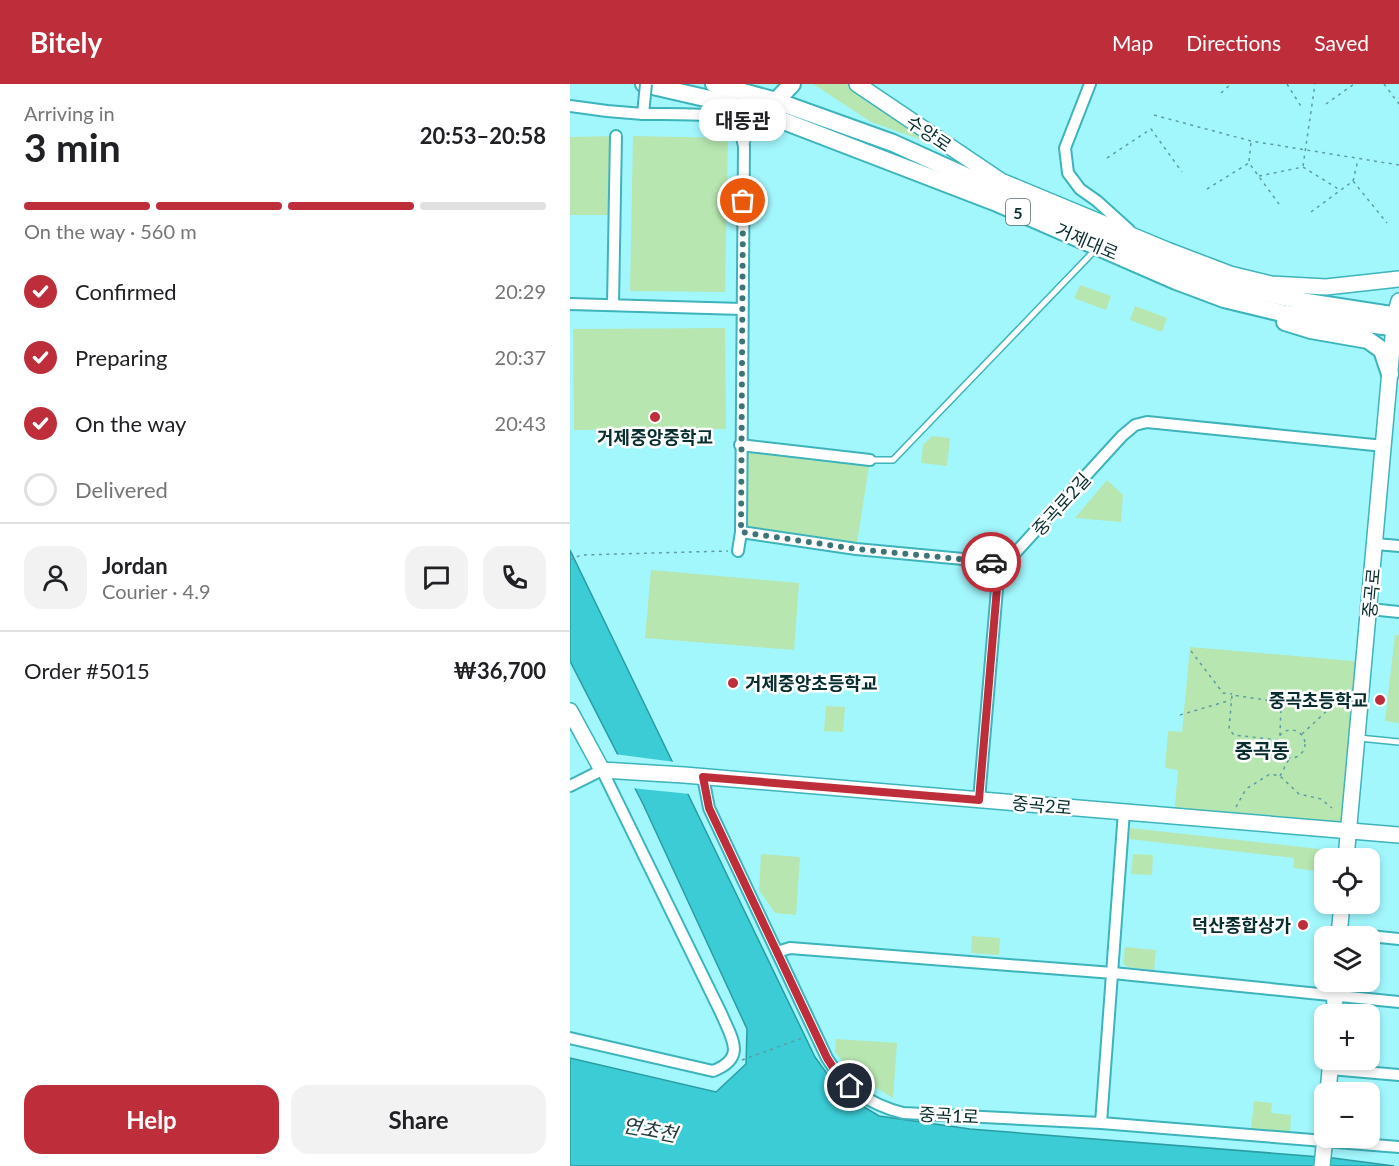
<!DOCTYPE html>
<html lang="en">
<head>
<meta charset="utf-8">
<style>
  body { margin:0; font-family:Lato,"Noto Sans KR",sans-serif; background:#f2f2f2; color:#202124; height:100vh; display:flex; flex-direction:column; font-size:22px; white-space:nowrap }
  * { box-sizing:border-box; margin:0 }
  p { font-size:20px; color:#757577 }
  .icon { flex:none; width:33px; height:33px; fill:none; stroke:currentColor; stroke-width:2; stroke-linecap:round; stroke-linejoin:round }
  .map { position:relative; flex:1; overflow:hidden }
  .details { display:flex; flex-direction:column; background:#fff; width:570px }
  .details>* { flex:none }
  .tools { position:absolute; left:744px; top:764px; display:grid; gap:12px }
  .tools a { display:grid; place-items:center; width:66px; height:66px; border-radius:12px; background:#fff; box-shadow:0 3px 9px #0003; font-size:30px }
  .pin { position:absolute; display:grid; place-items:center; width:51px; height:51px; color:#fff; margin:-26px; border:3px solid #fff; border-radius:50%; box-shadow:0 2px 6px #0007 }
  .courier { position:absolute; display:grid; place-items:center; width:60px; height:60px; margin:-30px; border:4px solid #bd2d3a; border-radius:50%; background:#fff; color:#222; box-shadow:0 2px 8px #0007 }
  .bubble { position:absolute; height:42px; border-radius:18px; background:#fff; box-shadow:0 3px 9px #0003; font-size:20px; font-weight:700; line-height:42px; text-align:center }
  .overview em { font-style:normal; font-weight:700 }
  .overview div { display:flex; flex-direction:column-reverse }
  .overview { display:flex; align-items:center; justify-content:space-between; height:102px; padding:0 24px }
  h1 { font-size:39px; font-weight:700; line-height:45px }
  .bar { display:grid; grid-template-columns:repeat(4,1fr); gap:9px 6px; align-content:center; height:72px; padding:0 24px }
  .bar i { height:8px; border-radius:4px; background:#e0e0e0 }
  .bar .selected { background:#bd2d3a }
  .bar p { grid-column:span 4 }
  .line { display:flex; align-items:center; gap:15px; padding:0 24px; border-top:2px solid #e0e0e0 }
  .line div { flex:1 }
  .round { display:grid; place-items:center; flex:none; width:63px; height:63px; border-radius:18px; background:#f2f2f2 }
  ol { padding:0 24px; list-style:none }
  li { display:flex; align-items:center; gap:18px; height:66px }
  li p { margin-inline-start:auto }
  li .icon { padding:6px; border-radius:50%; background:#bd2d3a; color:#fff; stroke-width:4 }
  li:last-child { color:#757577 }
  li i { width:33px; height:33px; border:3px solid #e0e0e0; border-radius:50% }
  .button { display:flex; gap:12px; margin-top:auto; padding:12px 24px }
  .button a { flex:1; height:69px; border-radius:18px; background:#bd2d3a; color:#fff; font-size:24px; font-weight:700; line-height:69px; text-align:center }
  .button a+a { background:#f2f2f2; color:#202124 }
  header { display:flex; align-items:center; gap:36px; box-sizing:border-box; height:84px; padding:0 30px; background:#bd2d3a; color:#fff }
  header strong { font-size:28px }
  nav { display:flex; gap:33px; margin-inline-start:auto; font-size:21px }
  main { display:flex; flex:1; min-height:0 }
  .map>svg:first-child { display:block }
</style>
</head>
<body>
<header>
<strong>Bitely</strong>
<nav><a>Map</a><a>Directions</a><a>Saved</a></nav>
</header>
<main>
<section class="details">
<div class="overview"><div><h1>3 min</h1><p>Arriving in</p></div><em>20:53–20:58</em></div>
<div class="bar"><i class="selected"></i><i class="selected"></i><i class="selected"></i><i></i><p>On the way · 560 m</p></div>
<ol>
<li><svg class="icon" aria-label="check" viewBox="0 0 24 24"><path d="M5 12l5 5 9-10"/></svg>Confirmed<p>20:29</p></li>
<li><svg class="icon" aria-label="check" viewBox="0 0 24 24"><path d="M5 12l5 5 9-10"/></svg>Preparing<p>20:37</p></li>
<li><svg class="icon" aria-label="check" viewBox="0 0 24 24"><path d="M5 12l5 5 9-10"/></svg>On the way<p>20:43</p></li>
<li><i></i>Delivered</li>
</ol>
<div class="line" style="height:108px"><a class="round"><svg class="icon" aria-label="person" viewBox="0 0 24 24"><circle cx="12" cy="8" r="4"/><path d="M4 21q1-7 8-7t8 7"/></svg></a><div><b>Jordan</b><p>Courier · 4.9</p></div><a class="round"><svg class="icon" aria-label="chat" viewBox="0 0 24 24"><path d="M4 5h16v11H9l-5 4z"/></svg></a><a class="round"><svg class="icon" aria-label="phone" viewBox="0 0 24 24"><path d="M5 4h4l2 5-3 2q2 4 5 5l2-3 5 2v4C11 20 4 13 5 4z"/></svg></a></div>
<div class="line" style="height:78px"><div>Order #5015</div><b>₩36,700</b></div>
<div class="button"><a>Help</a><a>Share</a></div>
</section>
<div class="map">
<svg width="829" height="1082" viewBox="0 0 829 1082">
  <rect width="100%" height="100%" fill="#a2f7fd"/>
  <g fill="#b7e6b0">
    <polygon points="243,0 276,0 350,50 349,55 301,38"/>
    <polygon points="46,52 44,131 0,131 0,53"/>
    <polygon points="63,52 158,54 155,208 60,207"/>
    <polygon points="510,201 541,212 536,226 504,214"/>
    <polygon points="565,222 597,234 592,248 560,236"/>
    <polygon points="155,244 156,345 4,346 3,245"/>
    <polygon points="362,352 380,354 377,382 351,379 353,361"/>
    <polygon points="170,361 300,376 286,465 171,448"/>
    <polygon points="537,396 553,411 551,438 505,434"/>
    <polygon points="81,486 229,499 224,566 75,554"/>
    <polygon points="825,551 829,551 829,639 815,637"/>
    <polygon points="620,563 795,578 779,745 604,732 608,686 595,684 598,647 612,648"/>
    <polygon points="256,622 275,623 273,648 254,647"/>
    <polygon points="560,744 749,765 756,774 754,788 723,784 724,774 559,755"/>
    <polygon points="191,770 230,773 226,831 205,829 189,806"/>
    <polygon points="563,770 583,771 582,791 561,790"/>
    <polygon points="402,852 430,854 429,871 401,869"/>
    <polygon points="555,863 586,866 584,886 557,883 553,879"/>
    <polygon points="266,955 327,959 323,1014 282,989 265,968"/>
    <polygon points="684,1017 702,1019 701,1029 721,1031 720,1049 681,1045"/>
  </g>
  <polygon fill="#3bccd5" stroke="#2b9ca3" stroke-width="1.5" points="0,466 245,973 271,1009 309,1032 400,1045 763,1074 824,1082 0,1082 0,974 146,1008 176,980 177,945 73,720 0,577"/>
  <polygon fill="#a2f7fd" points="44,670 105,678 120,710 61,704"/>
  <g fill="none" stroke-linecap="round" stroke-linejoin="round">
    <g stroke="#3db3bb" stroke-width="8">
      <g id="lane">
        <polyline points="162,33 182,35"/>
        <polyline points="175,61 184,43 205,41"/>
        <polyline points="300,376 323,376 526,165"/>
        <polyline points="789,654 829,658"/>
      </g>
    </g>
    <g stroke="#3db3bb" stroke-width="14">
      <g id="street">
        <polyline points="520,0 495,64 498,89 510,105 527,117 559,146"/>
        <path d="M74,20l-1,10c16,0 86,-2 94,9 4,6 5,16 7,23l-3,386 115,17 150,14 116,-127 13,-11 12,-3 237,24"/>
        <polyline points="0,22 37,27 73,30"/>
        <polyline points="0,220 172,225"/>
        <polyline points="43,221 46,52"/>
        <polyline points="170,361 300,376"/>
        <polyline points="806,460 829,462"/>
        <polyline points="168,467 171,448"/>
        <polyline points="800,525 829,528"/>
        <path d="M133,693l6,31 118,250c17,29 44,47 76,55l198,10 298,24"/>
        <path d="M0,702l32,-16 119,243c11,26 26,45 -8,58l-143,-33"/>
        <polyline points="409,716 427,505 436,479"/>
        <polyline points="770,850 797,852"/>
        <polyline points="800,852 829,855"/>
        <polyline points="207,868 220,864 543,889 829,918"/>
        <polyline points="760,985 829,991"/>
        <polyline points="531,1039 554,727"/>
      </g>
    </g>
    <g stroke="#3db3bb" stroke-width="18">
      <g id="secondary">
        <polyline points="287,0 431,97 597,166 660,190 701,200 756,203 829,195"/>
        <polyline points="0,627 32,686 114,691 829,751"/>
        <polyline points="776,774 825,231 829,217"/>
        <polyline points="769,852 772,819"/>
        <polyline points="764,930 766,897"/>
        <polyline points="758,1008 761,975"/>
        <polyline points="752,1082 755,1053"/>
      </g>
    </g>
    <g stroke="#3db3bb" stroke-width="20">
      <g id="primary">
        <polyline points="74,0 148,17 211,36 427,119 606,197 654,215 716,230 829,244"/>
        <polyline points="144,0 206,17 323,59 427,106 656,201 737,218 829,232"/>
        <polyline points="206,17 222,0"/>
        <polyline points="715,238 741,246 798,256 812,266 820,290"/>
      </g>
    </g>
    <g stroke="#5d9da2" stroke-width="1.5" stroke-dasharray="3 4.5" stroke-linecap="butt">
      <polyline points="717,0 732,24"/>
      <polyline points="814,0 829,20"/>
      <polyline points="651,9 661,0"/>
      <polyline points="756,20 784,0"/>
      <polyline points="584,31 681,57 829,81"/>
      <polyline points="537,74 581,45 612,88"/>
      <polyline points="679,77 681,58"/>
      <polyline points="733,82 745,0"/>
      <polyline points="689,92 733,83 770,106"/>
      <polyline points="783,97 788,76"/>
      <polyline points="637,105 679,79 709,120"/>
      <polyline points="741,128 783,97 817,139"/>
      <polyline points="0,476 11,471 158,467"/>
      <polyline points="621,567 653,609 662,610"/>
      <polyline points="610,631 661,616"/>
      <circle cx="721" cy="660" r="14"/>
      <polyline points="732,650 775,610"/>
      <polyline points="708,656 664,651 659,645 662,611 709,618 711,621 710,651"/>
      <polyline points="710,692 719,675"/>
      <polyline points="666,723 676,705 700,690 710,692 729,710 751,715 762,724"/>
      <polyline points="172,976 235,953"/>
    </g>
    <use href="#lane" stroke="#fff" stroke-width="5"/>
    <use href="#street" stroke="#fff" stroke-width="10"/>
    <use href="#secondary" stroke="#fff" stroke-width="15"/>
    <use href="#primary" stroke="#fff" stroke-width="16"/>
    <g stroke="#3db3bb" stroke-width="14" stroke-linecap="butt">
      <polyline id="street-bridge" points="74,20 76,0"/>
    </g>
    <use href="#street-bridge" stroke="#fff" stroke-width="10"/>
  </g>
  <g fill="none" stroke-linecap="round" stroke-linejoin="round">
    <polyline stroke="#3d7477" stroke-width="6" stroke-dasharray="0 10.8" points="173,117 171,448 286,465 421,478"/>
    <polyline stroke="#bd2d3a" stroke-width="8" points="280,1002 266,988 257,974 139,724 133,693 409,716 427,504 436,479 421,478"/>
  </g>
  <g fill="#bd2d3a" stroke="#fff" stroke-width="2">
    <circle cx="85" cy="333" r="6"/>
    <circle cx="163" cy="599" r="6"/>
    <circle cx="810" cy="616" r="6"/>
    <circle cx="733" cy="841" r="6"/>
  </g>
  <g text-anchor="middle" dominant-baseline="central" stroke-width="5" stroke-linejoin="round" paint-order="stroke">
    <rect fill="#fff" stroke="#516c6d" stroke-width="1.5" x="436" y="115" width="24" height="26" rx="4.5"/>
    <g font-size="16" font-weight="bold" fill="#072d2f">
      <text x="448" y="128">5</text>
    </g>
    <g font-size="18" fill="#072d2f" stroke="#fff">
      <text transform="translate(359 49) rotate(34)">수양로</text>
      <text transform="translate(517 157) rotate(23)">거제대로</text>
      <text transform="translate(491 420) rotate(-48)">중곡로2길</text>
      <text transform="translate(801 509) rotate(-85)">중곡로</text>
      <text transform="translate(472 721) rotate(5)">중곡2로</text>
      <text transform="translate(379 1031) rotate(3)">중곡1로</text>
    </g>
    <g font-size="18" font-weight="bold" fill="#072d2f" stroke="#fff" text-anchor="end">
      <text x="85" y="353" text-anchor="middle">거제중앙중학교</text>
      <text x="175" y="599" text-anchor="start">거제중앙초등학교</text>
      <text x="798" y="616">중곡초등학교</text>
      <text x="721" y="841">덕산종합상가</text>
    </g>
    <g font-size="20" font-weight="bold" fill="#072d2f" stroke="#fff">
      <text x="692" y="666">중곡동</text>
    </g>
    <g font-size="20" font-style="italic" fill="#21393b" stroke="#fff">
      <text transform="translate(80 1045) rotate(11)">연초천</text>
    </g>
  </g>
</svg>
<div class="tools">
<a><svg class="icon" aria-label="locate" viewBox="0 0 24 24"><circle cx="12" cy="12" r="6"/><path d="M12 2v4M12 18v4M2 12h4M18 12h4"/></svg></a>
<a><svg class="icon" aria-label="layers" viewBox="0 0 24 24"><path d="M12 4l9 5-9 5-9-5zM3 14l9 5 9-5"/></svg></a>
<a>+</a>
<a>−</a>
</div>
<div class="pin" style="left:173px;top:117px;background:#ea580c"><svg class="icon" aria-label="bag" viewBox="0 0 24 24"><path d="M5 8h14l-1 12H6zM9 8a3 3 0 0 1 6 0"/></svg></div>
<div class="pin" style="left:280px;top:1002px;background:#1f2937"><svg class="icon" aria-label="home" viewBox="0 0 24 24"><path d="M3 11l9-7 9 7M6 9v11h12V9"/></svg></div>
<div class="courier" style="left:421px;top:478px"><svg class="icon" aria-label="car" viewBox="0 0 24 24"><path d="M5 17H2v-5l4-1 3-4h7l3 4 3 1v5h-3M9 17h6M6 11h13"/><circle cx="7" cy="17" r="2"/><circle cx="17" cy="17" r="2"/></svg></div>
<div class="bubble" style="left:129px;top:15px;width:87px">대동관</div>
</div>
</main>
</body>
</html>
